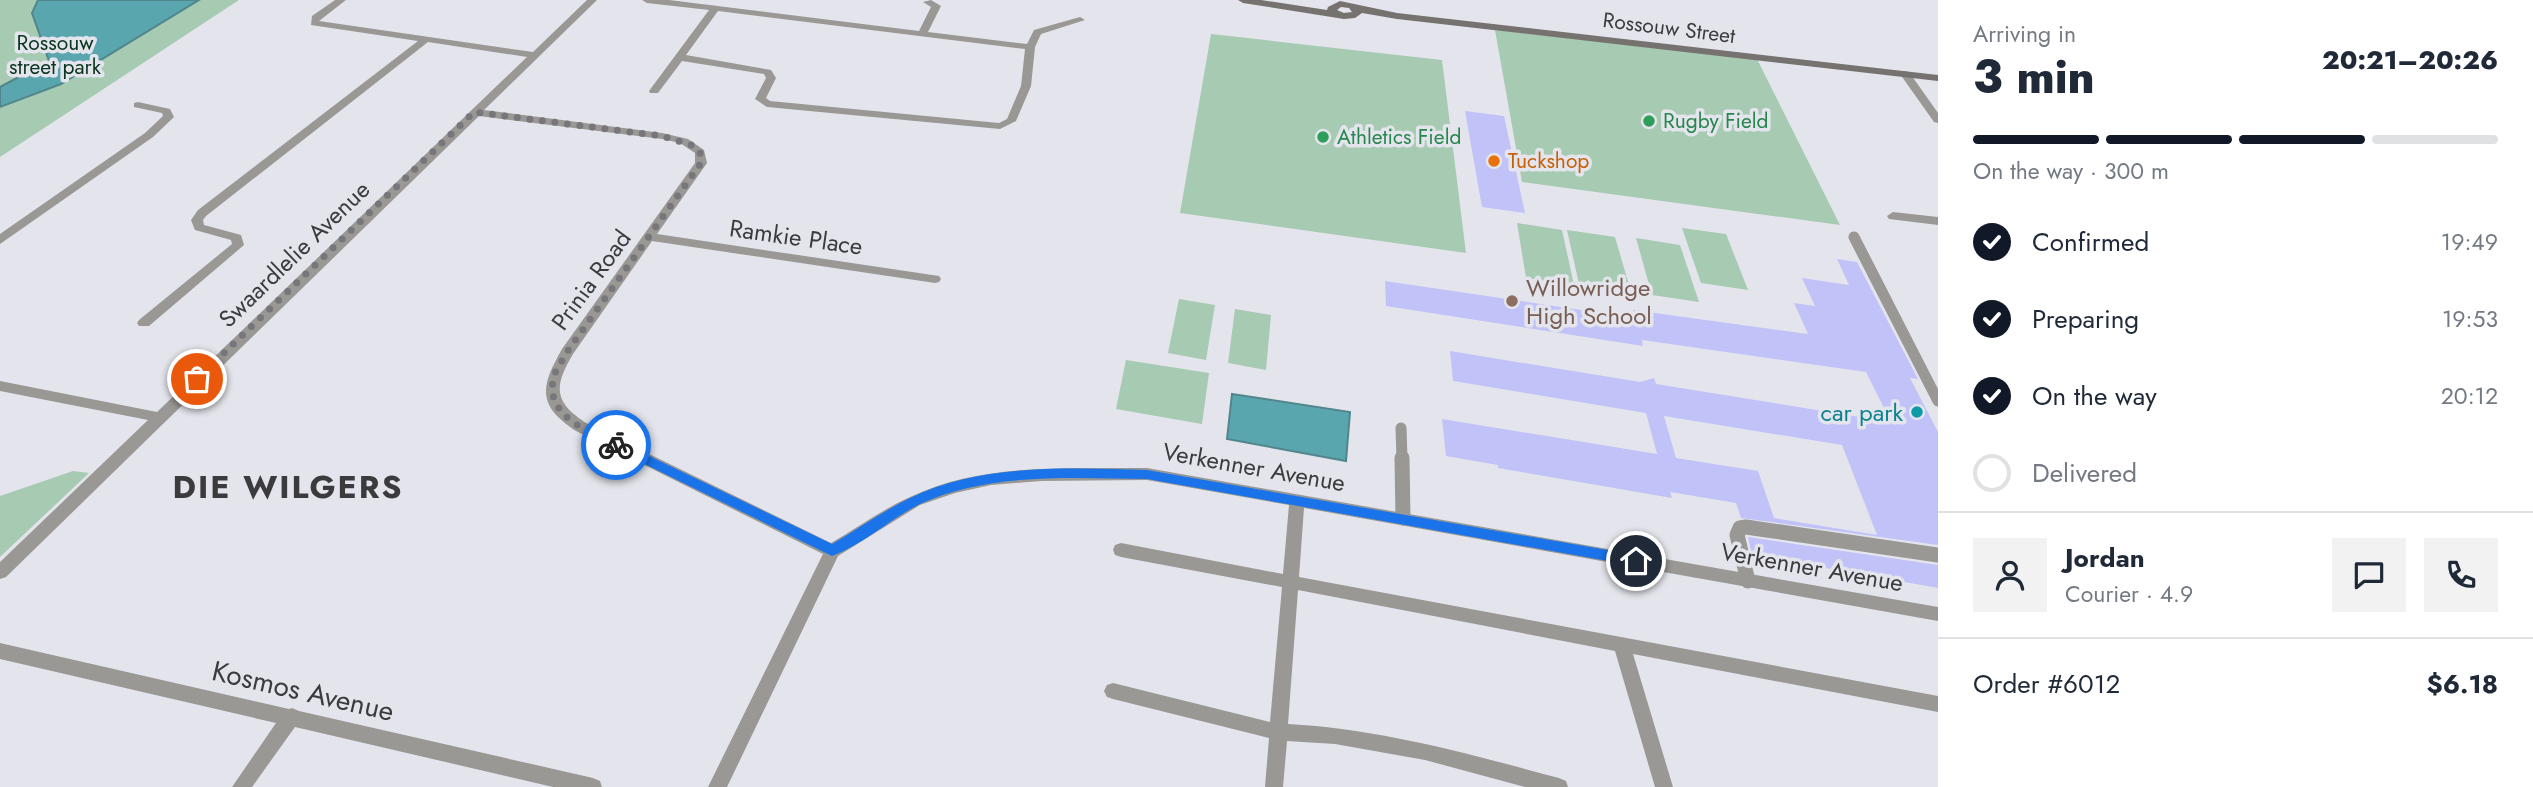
<!DOCTYPE html>
<html lang="en">
<head>
<meta charset="utf-8">
<style>
  body { margin:0; font-family:Jost,sans-serif; background:#f2f2f3; color:#1f2937; height:100vh; display:flex; flex-direction:column; font-size:26px; white-space:nowrap }
  * { box-sizing:border-box; margin:0 }
  p { font-size:23px; color:#747a83 }
  .icon { flex:none; width:38px; height:38px; fill:none; stroke:currentColor; stroke-width:2; stroke-linecap:round; stroke-linejoin:round }
  .map { position:relative; flex:1; overflow:hidden }
  .sheet { display:flex; flex-direction:column; background:#fff; width:595px }
  .sheet>* { flex:none }
  .pin { position:absolute; display:grid; place-items:center; width:60px; height:60px; color:#fff; margin:-30px; border:4px solid #fff; border-radius:50%; box-shadow:0 2px 7px #0007 }
  .courier { position:absolute; display:grid; place-items:center; width:70px; height:70px; margin:-35px; border:5px solid #1a73e8; border-radius:50%; background:#fff; color:#222; box-shadow:0 2px 9px #0007 }
  .headline em { font-style:normal; font-weight:800 }
  .headline div { display:flex; flex-direction:column-reverse }
  .headline { display:flex; align-items:center; justify-content:space-between; height:119px; padding:0 35px }
  h1 { font-size:46px; font-weight:800; line-height:52px }
  .bar { display:grid; grid-template-columns:repeat(4,1fr); gap:10px 7px; align-content:center; height:84px; padding:0 35px }
  .bar i { height:9px; border-radius:5px; background:#e0e1e3 }
  .bar .current { background:#111827 }
  .bar p { grid-column:span 4 }
  .line { display:flex; align-items:center; gap:18px; padding:0 35px; border-top:2px solid #e0e1e3 }
  .line div { flex:1 }
  .round { display:grid; place-items:center; flex:none; width:74px; height:74px; border-radius:0px; background:#f2f2f3 }
  ol { padding:0 35px; list-style:none }
  li { display:flex; align-items:center; gap:21px; height:77px }
  li p { margin-inline-start:auto }
  li .icon { padding:7px; border-radius:50%; background:#111827; color:#fff; stroke-width:4 }
  li:last-child { color:#747a83 }
  li i { width:38px; height:38px; border:4px solid #e0e1e3; border-radius:50% }
  main { display:flex; flex:1; min-height:0 }
  .map>svg:first-child { display:block }
</style>
</head>
<body>
<main>
<div class="map">
<svg width="1938" height="787" viewBox="0 0 1938 787">
  <rect width="100%" height="100%" fill="#e4e5ec"/>
  <g fill="#a7cab2">
    <polygon points="0,0 239,0 0,157"/>
    <polygon points="1495,30 1757,59 1840,225 1522,182"/>
    <polygon points="1211,34 1442,60 1466,253 1180,213"/>
    <polygon points="1517,223 1562,230 1574,285 1526,278"/>
    <polygon points="1682,228 1726,234 1748,290 1701,283"/>
    <polygon points="1567,230 1615,237 1631,292 1579,284"/>
    <polygon points="1636,238 1680,245 1699,302 1652,295"/>
    <polygon points="1179,299 1215,305 1206,360 1168,353"/>
    <polygon points="1235,309 1271,315 1266,370 1228,363"/>
    <polygon points="1126,360 1209,373 1202,424 1116,409"/>
    <polygon points="73,471 89,473 0,557 0,496"/>
  </g>
  <g fill="#5aa6ae" stroke="#51868c" stroke-width="2">
    <polygon points="38,0 199,0 61,84 0,107 0,87 49,61 32,13"/>
    <polygon points="1232,394 1350,412 1346,461 1227,439"/>
  </g>
  <g fill="#c1c2f8" fill-rule="evenodd">
    <polygon points="1465,111 1504,116 1525,213 1482,207"/>
    <path d="M1837,259l20,3 61,117 -8,-1 28,54v113l-197,-27 -5,-15 -66,-11 2,6 -174,-30v-3l-52,-9 -4,-37 215,35 -11,-41 -193,-32 -3,-30 190,31 14,-4 2,6 235,38 -25,-50 -224,-32 1,6 -257,-40 -1,-25 250,37 -2,-8 175,24 -14,-31 21,3 -13,-28 47,7zM1664,416l178,29 35,90 -103,-17 -16,-47 -82,-13z"/>
    <polygon points="1748,537 1938,565 1938,588 1752,555"/>
  </g>
  <g fill="none" stroke-linecap="round" stroke-linejoin="round">
    <g stroke="#999895" stroke-width="11">
      <polyline points="1854,237 1938,401"/>
      <polyline points="1401,428 1402,459"/>
    </g>
    <g stroke="#999895" stroke-width="15">
      <polyline points="1402,458 1403,518"/>
      <polyline points="1748,581 1737,535 1740,528 1746,527 1938,555"/>
    </g>
    <g fill="#999895" fill-rule="evenodd">
      <path d="M335,0h11l-27,21 214,31 54,-52h10l-113,110 178,23 26,6 16,11 3,13 -50,71 282,42 2,3 -2,3 -4,1 -283,-42 -79,113c-19,32 -20,48 13,69l245,120c26,-15 52,-34 79,-46 73,-35 158,-28 237,-29l791,139v14l-634,-113 -5,69 639,119v16l-305,-58 40,133h-18l-40,-136 -317,-61 -10,134c93,5 181,30 271,54l7,3 2,6h-43l-100,-27 -90,-16 -48,-3 -4,46h-18l4,-49 -156,-39 -6,-2 -3,-6 3,-6 6,-2 157,39 12,-135 -161,-30 -6,-2 -2,-5 2,-5 6,-2 162,31 6,-69 -142,-25 -106,1 -50,4 -36,8 -35,12 -82,51 -111,231h-19l115,-233 -247,-123c-40,-26 -35,-45 -14,-82l133,-186v-10l-15,-10 -18,-4 -183,-23 -473,461 -6,2v-17l148,-142 -148,-29v-10l157,31 370,-355 -99,-15 -222,174 -3,4 1,5 37,10 3,10 -95,81h-10l-2,-3 2,-3 93,-76 -1,-4 -36,-10 -4,-10 7,-10 220,-169 -107,-16 1,-9z"/>
      <path d="M642,0h27l250,31 12,-24 -8,-5 8,-2 10,6 -13,26 99,12 7,-14 46,-13 5,3 -44,14 -6,13 -4,39 -15,35 -16,8 -233,-22 -12,-8 11,-21 -2,-4 -82,-13 -24,32h-8l-1,-2 60,-81 -62,-7zM718,11l307,38 -4,37 -14,33 -8,4 -229,-22 -4,-3 10,-20 -5,-8 -85,-15z"/>
      <polygon points="1905,71 1909,72 1938,113 1938,123 1934,122 1900,74"/>
      <polygon points="138,102 170,109 174,117 153,137 0,244 0,234 145,133 163,116 162,113 134,107 134,103"/>
      <polygon points="1893,212 1938,217 1938,225 1889,219 1887,216"/>
      <polygon points="0,643 289,709 292,708 299,711 593,778 600,781 602,787 553,787 295,727 252,787 232,787 276,723 0,659"/>
    </g>
    <path fill="#75726f" fill-rule="evenodd" d="M1238,0h23l66,10 1,-3 12,-6 57,12 541,62v6l-541,-62 -35,-6 -7,5 -11,1 -101,-16zM1341,7l8,1 3,4 -8,1 -7,-3z"/>
  </g>
  <path fill="#1a73e8" d="M616,440l216,104c26,-15 51,-33 78,-46 72,-35 160,-30 237,-28l489,85 6,6 -6,5 -489,-87c-74,-1 -158,-7 -227,25 -30,15 -56,40 -88,52l-220,-108 -2,-3z"/>
  <g fill="none" stroke-linecap="round" stroke-linejoin="round">
    <path stroke="#76767b" stroke-width="7" stroke-dasharray="0 12.6" d="M197,379l277,-267 188,24 32,10 6,6 1,11 -134,189c-4,8 -11,16 -13,25 -11,38 35,55 62,68"/>
  </g>
  <g fill="#2e9e5b" stroke="#e4e5ec" stroke-width="2.5">
    <circle cx="1649" cy="121" r="7"/>
    <circle cx="1323" cy="137" r="7"/>
  </g>
  <circle fill="#e8710a" stroke="#e4e5ec" stroke-width="2.5" cx="1494" cy="161" r="7"/>
  <circle fill="#8d6e63" stroke="#e4e5ec" stroke-width="2.5" cx="1512" cy="301" r="7"/>
  <circle fill="#0f9aa8" stroke="#e4e5ec" stroke-width="2.5" cx="1917" cy="412" r="7"/>
  <g text-anchor="middle" dominant-baseline="central" stroke-width="7" stroke-linejoin="round" paint-order="stroke">
    <g font-size="21" fill="#3b3b3e" stroke="#e4e5ec">
      <text transform="translate(1669 28) rotate(7)">Rossouw Street</text>
    </g>
    <g font-size="21" fill="#08331c" stroke="#e4e5ec">
      <text x="55" y="43">Rossouw<tspan x="55" dy="24">street park</tspan></text>
    </g>
    <g font-size="21" fill="#27864d" stroke="#e4e5ec" text-anchor="start">
      <text x="1663" y="121">Rugby Field</text>
      <text x="1337" y="137">Athletics Field</text>
    </g>
    <g font-size="21" fill="#c56008" stroke="#e4e5ec" text-anchor="start">
      <text x="1508" y="161">Tuckshop</text>
    </g>
    <g font-size="24" fill="#3b3b3e" stroke="#e4e5ec">
      <text transform="translate(796 237) rotate(8)">Ramkie Place</text>
      <text transform="translate(294 254) rotate(-44)">Swaardlelie Avenue</text>
      <text transform="translate(591 280) rotate(-54)">Prinia Road</text>
      <text transform="translate(1254 467) rotate(10)">Verkenner Avenue</text>
      <text transform="translate(1812 567) rotate(10)">Verkenner Avenue</text>
    </g>
    <g font-size="24" fill="#785e54" stroke="#e4e5ec" text-anchor="start">
      <text x="1526" y="287">Willowridge<tspan x="1526" dy="28">High School</tspan></text>
    </g>
    <g font-size="24" fill="#0d838f" stroke="#e4e5ec" text-anchor="end">
      <text x="1903" y="412">car park</text>
    </g>
    <g font-size="28" fill="#3b3b3e" stroke="#e4e5ec">
      <text transform="translate(303 691) rotate(13)">Kosmos Avenue</text>
    </g>
    <g font-size="32" font-weight="bold" letter-spacing="2" fill="#3b3b3e" stroke="#e4e5ec">
      <text x="288" y="487">DIE WILGERS</text>
    </g>
  </g>
</svg>
<div class="pin" style="left:197px;top:379px;background:#ea580c"><svg class="icon" aria-label="bag" viewBox="0 0 24 24"><path d="M5 8h14l-1 12H6zM9 8a3 3 0 0 1 6 0"/></svg></div>
<div class="pin" style="left:1636px;top:561px;background:#1f2937"><svg class="icon" aria-label="home" viewBox="0 0 24 24"><path d="M3 11l9-7 9 7M6 9v11h12V9"/></svg></div>
<div class="courier" style="left:616px;top:445px"><svg class="icon" aria-label="bike" viewBox="0 0 24 24"><circle cx="6" cy="16" r="4"/><circle cx="18" cy="16" r="4"/><path d="M6 16l4-8h5l3 8M10 8l3 8H6M13 5h3"/></svg></div>
</div>
<section class="sheet">
<div class="headline"><div><h1>3 min</h1><p>Arriving in</p></div><em>20:21–20:26</em></div>
<div class="bar"><i class="current"></i><i class="current"></i><i class="current"></i><i></i><p>On the way · 300 m</p></div>
<ol>
<li><svg class="icon" aria-label="check" viewBox="0 0 24 24"><path d="M5 12l5 5 9-10"/></svg>Confirmed<p>19:49</p></li>
<li><svg class="icon" aria-label="check" viewBox="0 0 24 24"><path d="M5 12l5 5 9-10"/></svg>Preparing<p>19:53</p></li>
<li><svg class="icon" aria-label="check" viewBox="0 0 24 24"><path d="M5 12l5 5 9-10"/></svg>On the way<p>20:12</p></li>
<li><i></i>Delivered</li>
</ol>
<div class="line" style="height:126px"><a class="round"><svg class="icon" aria-label="person" viewBox="0 0 24 24"><circle cx="12" cy="8" r="4"/><path d="M4 21q1-7 8-7t8 7"/></svg></a><div><b>Jordan</b><p>Courier · 4.9</p></div><a class="round"><svg class="icon" aria-label="chat" viewBox="0 0 24 24"><path d="M4 5h16v11H9l-5 4z"/></svg></a><a class="round"><svg class="icon" aria-label="phone" viewBox="0 0 24 24"><path d="M5 4h4l2 5-3 2q2 4 5 5l2-3 5 2v4C11 20 4 13 5 4z"/></svg></a></div>
<div class="line" style="height:91px"><div>Order #6012</div><b>$6.18</b></div>
</section>
</main>
</body>
</html>
